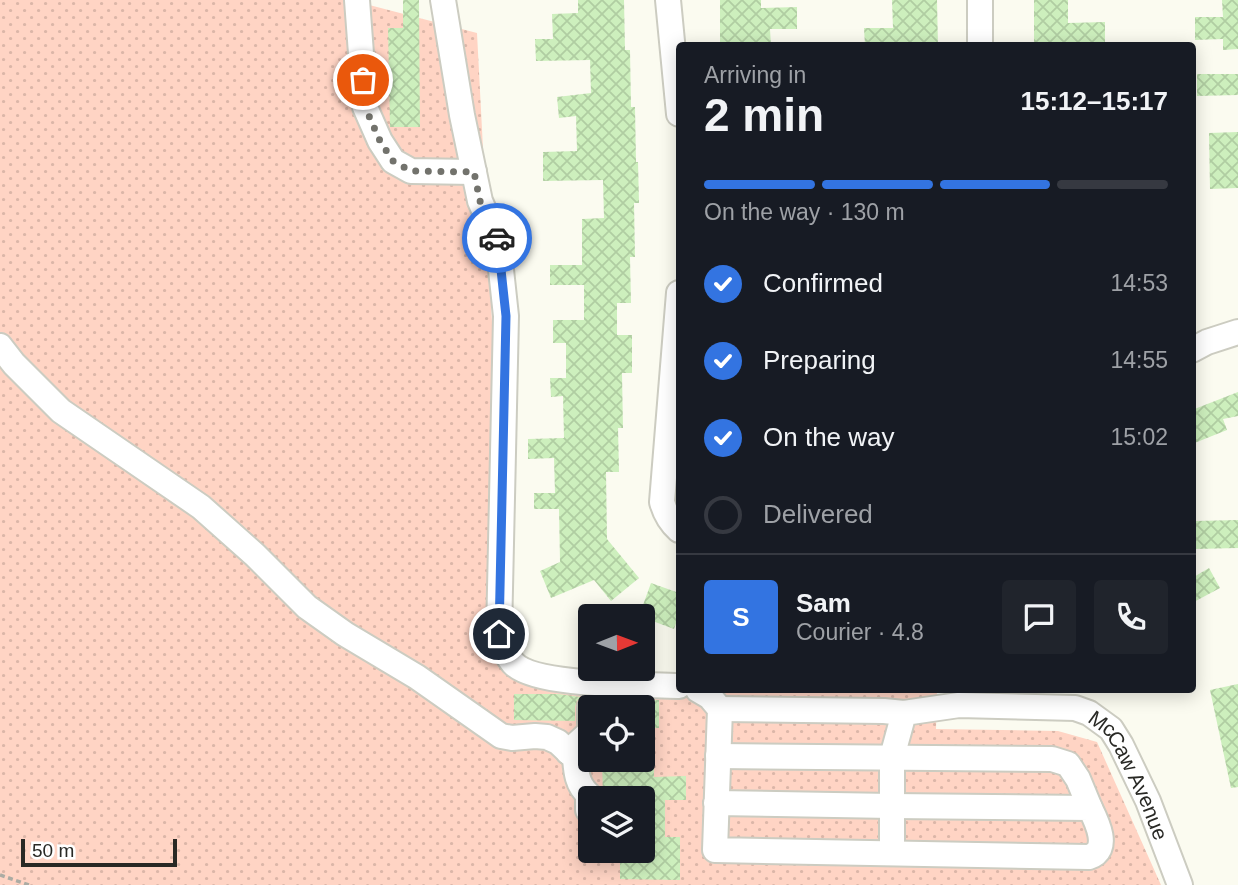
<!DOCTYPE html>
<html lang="en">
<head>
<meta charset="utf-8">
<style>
  body { margin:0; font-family:Helvetica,sans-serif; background:#20242c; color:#f1f3f6; height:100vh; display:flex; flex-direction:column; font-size:26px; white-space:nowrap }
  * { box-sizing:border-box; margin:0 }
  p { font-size:23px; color:#9ea1a6 }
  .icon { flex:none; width:38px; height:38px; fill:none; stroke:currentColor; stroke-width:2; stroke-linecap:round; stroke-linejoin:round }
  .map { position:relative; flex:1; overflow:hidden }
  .details { position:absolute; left:676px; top:42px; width:520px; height:651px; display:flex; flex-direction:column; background:#171b24; border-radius:7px; box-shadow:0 4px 18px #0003 }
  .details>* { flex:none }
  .needle { width:46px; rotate:89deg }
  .tools { position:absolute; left:578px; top:604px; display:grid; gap:14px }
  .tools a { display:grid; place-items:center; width:77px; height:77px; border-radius:7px; background:#171b24; box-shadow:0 4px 18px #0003; font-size:35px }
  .scale { position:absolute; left:21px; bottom:18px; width:156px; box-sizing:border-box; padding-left:7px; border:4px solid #292925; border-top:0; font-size:19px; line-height:24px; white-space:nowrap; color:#292925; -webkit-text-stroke:5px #fff; paint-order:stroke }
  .pin { position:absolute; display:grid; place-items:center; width:60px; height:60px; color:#fff; margin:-30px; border:4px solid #fff; border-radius:50%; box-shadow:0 2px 7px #0007 }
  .courier { position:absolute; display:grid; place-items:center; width:70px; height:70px; margin:-35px; border:5px solid #3374e1; border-radius:50%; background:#fff; color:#222; box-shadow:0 2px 9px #0007 }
  .headline em { font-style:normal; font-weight:700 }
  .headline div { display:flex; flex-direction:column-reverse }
  .headline { display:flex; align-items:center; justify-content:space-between; height:119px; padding:0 28px }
  h1 { font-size:46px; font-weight:700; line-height:52px }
  .bar { display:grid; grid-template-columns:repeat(4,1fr); gap:10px 7px; align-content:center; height:84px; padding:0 28px }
  .bar i { height:9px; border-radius:5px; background:#363941 }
  .bar .current { background:#3374e1 }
  .bar p { grid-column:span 4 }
  .line { display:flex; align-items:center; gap:18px; padding:0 28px; border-top:2px solid #363941 }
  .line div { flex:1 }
  .round { display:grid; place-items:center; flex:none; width:74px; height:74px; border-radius:7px; background:#20242c }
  ol { padding:0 28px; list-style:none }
  li { display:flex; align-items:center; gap:21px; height:77px }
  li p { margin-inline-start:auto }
  li .icon { padding:7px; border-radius:50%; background:#3374e1; color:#fff; stroke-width:4 }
  li:last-child { color:#9ea1a6 }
  li i { width:38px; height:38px; border:4px solid #363941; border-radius:50% }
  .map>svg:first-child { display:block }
</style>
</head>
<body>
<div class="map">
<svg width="1238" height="885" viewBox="0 0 1238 885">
  <defs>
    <pattern id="grass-dots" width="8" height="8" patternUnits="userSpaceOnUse" patternTransform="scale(1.75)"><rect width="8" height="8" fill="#ffd4c4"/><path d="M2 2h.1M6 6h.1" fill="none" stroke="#dbb6a8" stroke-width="1.8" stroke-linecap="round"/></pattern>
    <pattern id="building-cross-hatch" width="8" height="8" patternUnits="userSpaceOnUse" patternTransform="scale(1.75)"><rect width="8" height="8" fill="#cdefbd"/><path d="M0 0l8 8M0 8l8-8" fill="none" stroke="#b0cda2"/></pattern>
  </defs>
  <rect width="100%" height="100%" fill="#fbfbf0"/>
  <path fill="url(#grass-dots)" fill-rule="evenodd" d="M0,0h350l127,33 33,636 169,4v17h258l-1,39 122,2 39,11 64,143h-1161zM590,707h52v53h-52zM590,798h52v52h-52z"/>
  <g fill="url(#building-cross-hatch)">
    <polygon points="403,0 419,0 420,127 390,127 390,126 388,28 403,28"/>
    <polygon points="578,0 624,0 625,50 630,50 631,107 635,107 636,162 638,162 639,203 634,203 635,257 630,257 631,303 617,303 617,335 632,335 632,373 622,373 623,428 618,428 619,472 606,472 607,539 639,578 611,601 594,580 551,598 540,571 560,562 559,509 534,509 534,493 555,493 554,458 528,459 528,439 564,438 563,396 551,397 550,378 566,378 566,343 553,343 553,320 584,320 584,285 550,285 550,265 582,265 582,219 604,218 603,180 543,181 543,152 577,151 576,116 559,118 557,97 591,93 590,60 536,61 535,39 553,39 552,14 578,13"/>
    <polygon points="720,0 761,0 761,8 797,7 797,29 770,29 771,46 720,46"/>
    <polygon points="892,0 937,0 938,46 865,46 864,28 893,28"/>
    <polygon points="1034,0 1068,0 1068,23 1105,22 1105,46 1034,46"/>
    <polygon points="1222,0 1238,0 1238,49 1223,50 1223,39 1195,40 1195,17 1223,17"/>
    <polygon points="1197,74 1238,74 1238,95 1197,96"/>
    <polygon points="1238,132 1238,188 1210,189 1209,133"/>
    <polygon points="1238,392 1238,416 1223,419 1227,430 1192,444 1192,410"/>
    <polygon points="1238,520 1238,548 1195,549 1195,521"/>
    <polygon points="1209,568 1220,588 1192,603 1192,578"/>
    <polygon points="651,583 679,593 679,615 674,629 639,616"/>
    <polygon points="1238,684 1238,787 1231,788 1210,690"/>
    <polygon points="514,694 558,694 581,697 577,701 575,707 575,721 514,720"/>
    <rect x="642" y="700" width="17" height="28"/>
    <polygon points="602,760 654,760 654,777 686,776 686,800 665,800 665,837 680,837 680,880 620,879 620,850 642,850 642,798 603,798"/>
  </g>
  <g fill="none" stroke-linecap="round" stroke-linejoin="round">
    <g stroke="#ccccc1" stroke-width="28">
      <g id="minor">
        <polyline points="357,0 365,107 380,141 393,161 411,171 474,172"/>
        <path d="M443,0l19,115 18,86 18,41 8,74 -7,318c3,10 7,21 14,29 21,24 132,21 166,23"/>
        <polyline points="668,0 679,114"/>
        <polyline points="980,46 980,0"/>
        <path d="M679,293l-17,209c3,11 8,20 17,28"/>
        <path d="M0,346l14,18 47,47 140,96 54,48 52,52 38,27 72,43 84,59 11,2 23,-2 12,1 11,5 17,16c1,13 2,27 13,36v16"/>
        <polyline points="1192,350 1207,342 1238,332"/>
        <path d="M698,690l12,7 10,12 -5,141 374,7c22,-7 8,-35 1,-49l-198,-2 -176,-3"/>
        <polyline points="590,708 590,722"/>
        <polyline points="720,709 884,711 904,713"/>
        <polyline points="568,752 590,732"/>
        <polyline points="718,756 1052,759 1068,764 1078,779 1090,808"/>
        <path id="s1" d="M892,853v-96l12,-44 55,-8 116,3 14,5 22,16 10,16 27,56 32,84"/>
      </g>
    </g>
    <polyline stroke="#ababa3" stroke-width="3.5" stroke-dasharray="5 3.5" stroke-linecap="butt" points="0,875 29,885"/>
    <use href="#minor" stroke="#fff" stroke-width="24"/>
  </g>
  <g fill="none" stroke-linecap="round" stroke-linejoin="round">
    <polyline stroke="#72726c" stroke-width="7" stroke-dasharray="0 12.6" points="363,80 365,107 380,141 393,161 411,171 474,172 480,201 497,238"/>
    <polyline stroke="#3374e1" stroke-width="9" points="497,238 498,242 506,316 499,634"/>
  </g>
  <g text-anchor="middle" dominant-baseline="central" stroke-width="7" stroke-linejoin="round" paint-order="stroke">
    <g font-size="21" fill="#292925" stroke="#fff">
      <text stroke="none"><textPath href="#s1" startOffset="404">McCaw Avenue</textPath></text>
    </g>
  </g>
</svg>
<div class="tools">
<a><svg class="needle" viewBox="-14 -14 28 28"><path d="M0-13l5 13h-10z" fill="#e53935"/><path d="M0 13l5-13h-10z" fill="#9ea1a6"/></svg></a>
<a><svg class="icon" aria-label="locate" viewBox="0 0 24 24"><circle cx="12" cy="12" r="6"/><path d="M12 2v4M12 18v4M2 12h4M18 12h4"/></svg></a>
<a><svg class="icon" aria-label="layers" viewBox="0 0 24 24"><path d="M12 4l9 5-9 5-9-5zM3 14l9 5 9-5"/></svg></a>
</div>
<div class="scale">50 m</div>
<div class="pin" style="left:363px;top:80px;background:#ea580c"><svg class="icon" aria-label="bag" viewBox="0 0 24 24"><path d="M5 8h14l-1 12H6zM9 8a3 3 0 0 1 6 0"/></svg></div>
<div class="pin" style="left:499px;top:634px;background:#1f2937"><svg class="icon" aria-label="home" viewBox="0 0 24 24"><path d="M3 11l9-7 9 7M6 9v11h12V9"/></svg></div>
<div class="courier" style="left:497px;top:238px"><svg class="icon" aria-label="car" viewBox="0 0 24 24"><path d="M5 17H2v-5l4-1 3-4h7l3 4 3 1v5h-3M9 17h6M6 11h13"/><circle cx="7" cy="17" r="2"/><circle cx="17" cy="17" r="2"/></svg></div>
<section class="details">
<div class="headline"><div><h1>2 min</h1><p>Arriving in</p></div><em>15:12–15:17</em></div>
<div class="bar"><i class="current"></i><i class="current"></i><i class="current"></i><i></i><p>On the way · 130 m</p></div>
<ol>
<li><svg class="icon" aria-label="check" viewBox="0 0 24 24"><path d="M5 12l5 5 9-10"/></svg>Confirmed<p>14:53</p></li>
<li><svg class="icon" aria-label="check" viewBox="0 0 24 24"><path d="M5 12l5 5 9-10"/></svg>Preparing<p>14:55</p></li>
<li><svg class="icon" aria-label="check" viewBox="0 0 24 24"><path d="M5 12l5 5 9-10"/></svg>On the way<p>15:02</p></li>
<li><i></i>Delivered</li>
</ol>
<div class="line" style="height:126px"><b class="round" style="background:#3374e1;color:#fff">S</b><div><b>Sam</b><p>Courier · 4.8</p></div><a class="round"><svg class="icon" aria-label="chat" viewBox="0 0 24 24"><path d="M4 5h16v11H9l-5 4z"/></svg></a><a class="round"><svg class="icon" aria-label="phone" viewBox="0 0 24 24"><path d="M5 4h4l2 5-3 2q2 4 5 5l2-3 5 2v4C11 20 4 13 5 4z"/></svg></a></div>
</section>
</div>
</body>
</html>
